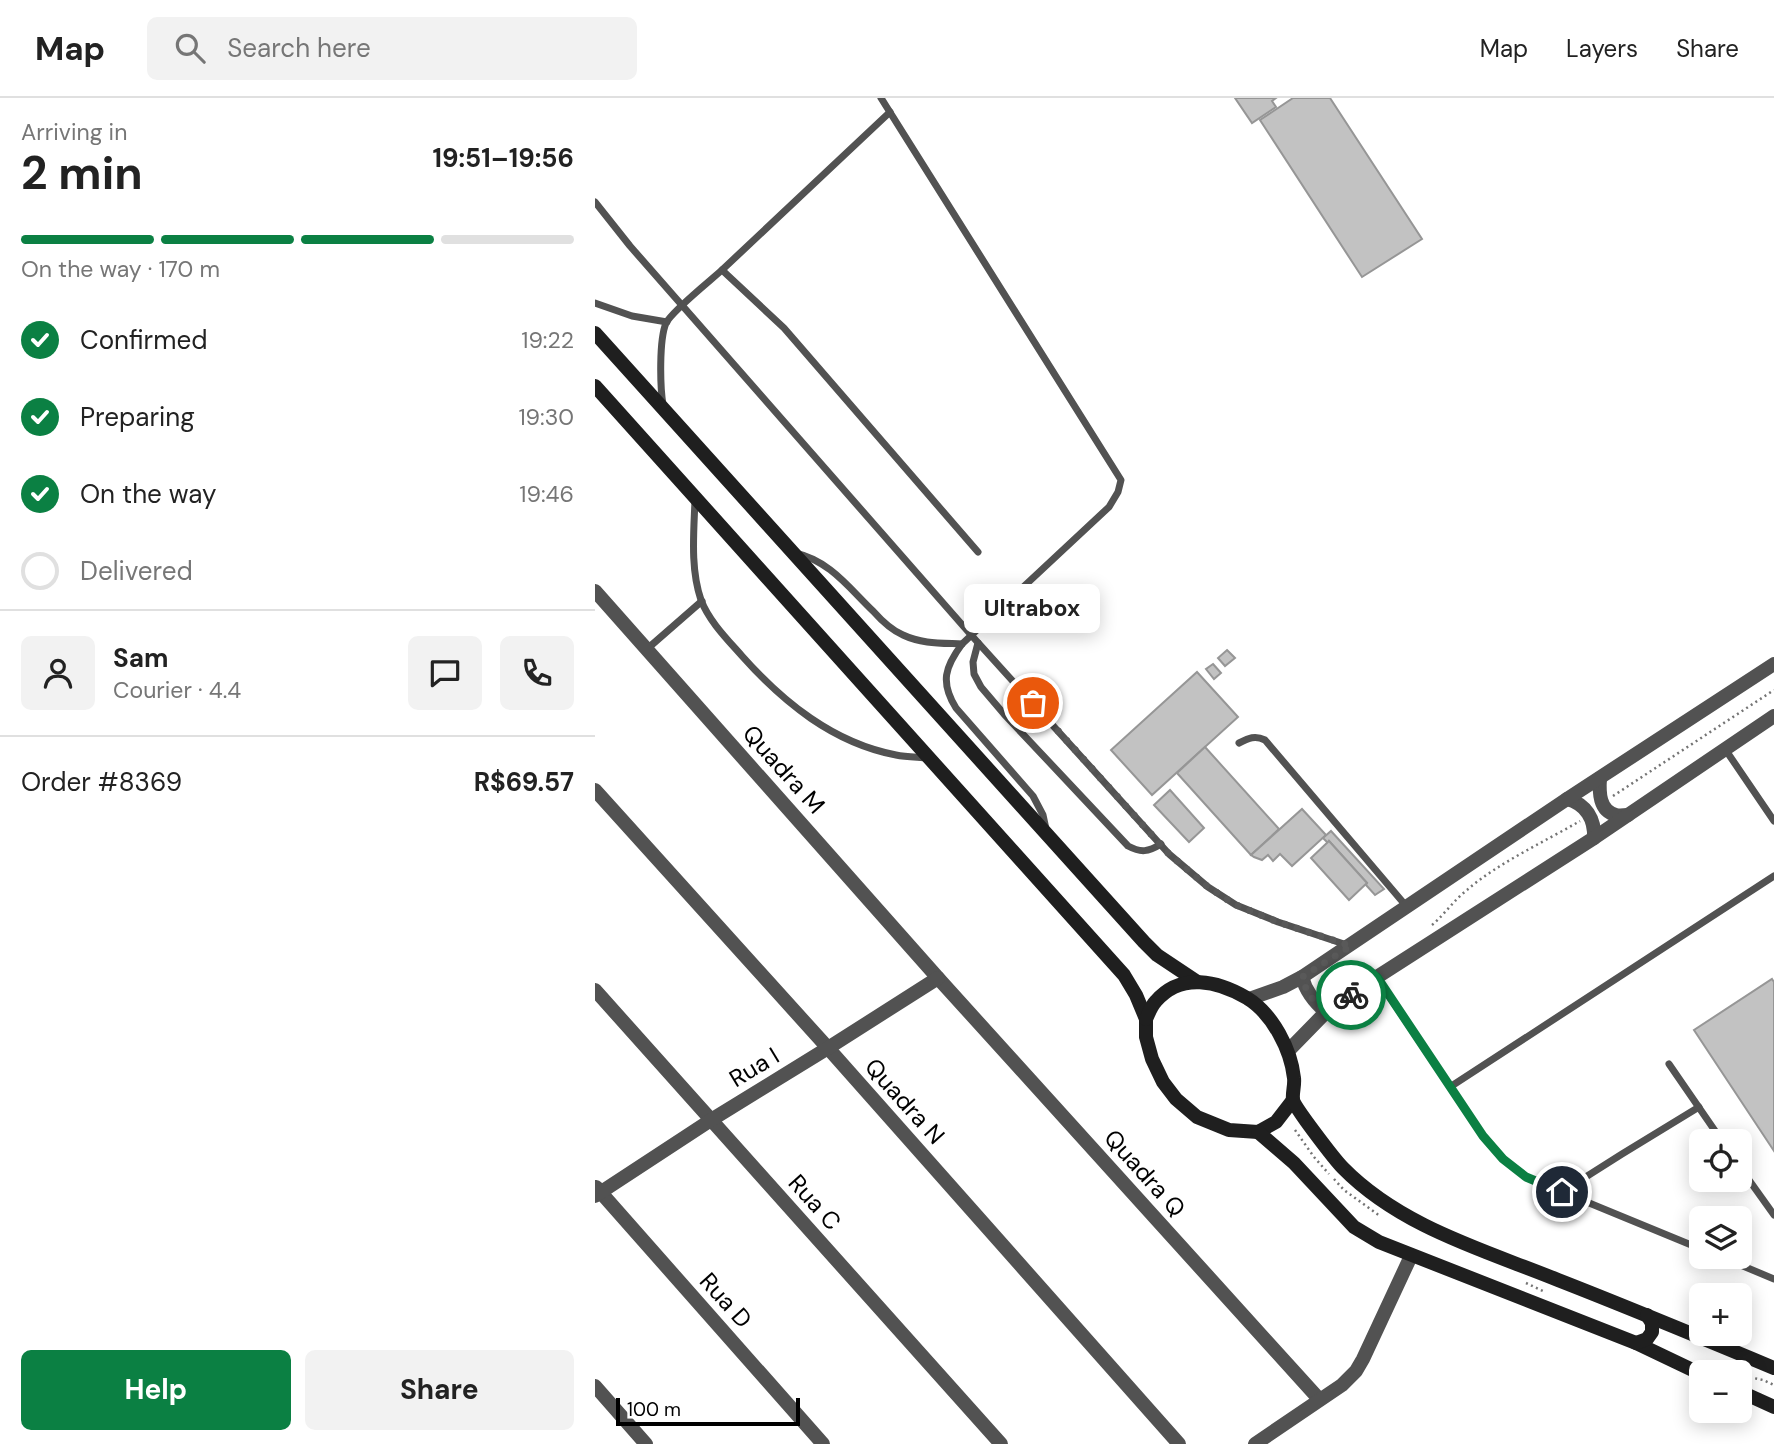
<!DOCTYPE html>
<html lang="en">
<head>
<meta charset="utf-8">
<style>
  body { margin:0; font-family:"DM Sans",sans-serif; background:#f2f2f2; color:#222; height:100vh; display:flex; flex-direction:column; font-size:26px; white-space:nowrap }
  * { box-sizing:border-box; margin:0 }
  p { font-size:23px; color:#767676 }
  .icon { flex:none; width:38px; height:38px; fill:none; stroke:currentColor; stroke-width:2; stroke-linecap:round; stroke-linejoin:round }
  .map { position:relative; flex:1; overflow:hidden }
  .details { display:flex; flex-direction:column; background:#fff; width:595px }
  .details>* { flex:none }
  .tools { position:absolute; left:1094px; top:1031px; display:grid; gap:14px }
  .tools a { display:grid; place-items:center; width:63px; height:63px; border-radius:10px; background:#fff; box-shadow:0 4px 18px #0003; font-size:35px }
  .scale { position:absolute; left:21px; bottom:18px; width:184px; box-sizing:border-box; padding-left:7px; border:4px solid #000; border-top:0; font-size:19px; line-height:24px; white-space:nowrap; color:#000; -webkit-text-stroke:5px #fff; paint-order:stroke }
  .pin { position:absolute; display:grid; place-items:center; width:60px; height:60px; color:#fff; margin:-30px; border:4px solid #fff; border-radius:50%; box-shadow:0 2px 7px #0007 }
  .courier { position:absolute; display:grid; place-items:center; width:70px; height:70px; margin:-35px; border:5px solid #0b8043; border-radius:50%; background:#fff; color:#222; box-shadow:0 2px 9px #0007 }
  .bubble { position:absolute; height:49px; border-radius:10px; background:#fff; box-shadow:0 4px 18px #0003; font-size:23px; font-weight:700; line-height:49px; text-align:center }
  .overview em { font-style:normal; font-weight:700 }
  .overview div { display:flex; flex-direction:column-reverse }
  .overview { display:flex; align-items:center; justify-content:space-between; height:119px; padding:0 21px }
  h1 { font-size:46px; font-weight:700; line-height:52px }
  .bar { display:grid; grid-template-columns:repeat(4,1fr); gap:10px 7px; align-content:center; height:84px; padding:0 21px }
  .bar i { height:9px; border-radius:5px; background:#e0e0e0 }
  .bar .current { background:#0b8043 }
  .bar p { grid-column:span 4 }
  .line { display:flex; align-items:center; gap:18px; padding:0 21px; border-top:2px solid #e0e0e0 }
  .line div { flex:1 }
  .round { display:grid; place-items:center; flex:none; width:74px; height:74px; border-radius:10px; background:#f2f2f2 }
  ol { padding:0 21px; list-style:none }
  li { display:flex; align-items:center; gap:21px; height:77px }
  li p { margin-inline-start:auto }
  li .icon { padding:7px; border-radius:50%; background:#0b8043; color:#fff; stroke-width:4 }
  li:last-child { color:#767676 }
  li i { width:38px; height:38px; border:4px solid #e0e0e0; border-radius:50% }
  .action { display:flex; gap:14px; margin-top:auto; padding:14px 21px }
  .action a { flex:1; height:80px; border-radius:10px; background:#0b8043; color:#fff; font-size:28px; font-weight:700; line-height:80px; text-align:center }
  .action a+a { background:#f2f2f2; color:#222 }
  header { display:flex; align-items:center; gap:42px; box-sizing:border-box; height:98px; padding:0 35px; background:#fff; border-bottom:2px solid #e0e0e0 }
  header strong { font-size:33px }
  nav { display:flex; gap:38px; margin-inline-start:auto; font-size:24px }
  .search { width:490px; height:63px; background:#f2f2f2; display:flex; align-items:center; gap:18px; box-sizing:border-box; padding:0 24px; border-radius:10px; color:#767676; font-size:26px }
  main { display:flex; flex:1; min-height:0 }
  .map>svg:first-child { display:block }
</style>
</head>
<body>
<header>
<strong>Map</strong>
<div class="search"><svg class="icon" aria-label="search" viewBox="0 0 24 24"><circle cx="10" cy="10" r="6"/><path d="M15 15l6 6"/></svg>Search here</div>
<nav><a>Map</a><a>Layers</a><a>Share</a></nav>
</header>
<main>
<section class="details">
<div class="overview"><div><h1>2 min</h1><p>Arriving in</p></div><em>19:51–19:56</em></div>
<div class="bar"><i class="current"></i><i class="current"></i><i class="current"></i><i></i><p>On the way · 170 m</p></div>
<ol>
<li><svg class="icon" aria-label="check" viewBox="0 0 24 24"><path d="M5 12l5 5 9-10"/></svg>Confirmed<p>19:22</p></li>
<li><svg class="icon" aria-label="check" viewBox="0 0 24 24"><path d="M5 12l5 5 9-10"/></svg>Preparing<p>19:30</p></li>
<li><svg class="icon" aria-label="check" viewBox="0 0 24 24"><path d="M5 12l5 5 9-10"/></svg>On the way<p>19:46</p></li>
<li><i></i>Delivered</li>
</ol>
<div class="line" style="height:126px"><a class="round"><svg class="icon" aria-label="person" viewBox="0 0 24 24"><circle cx="12" cy="8" r="4"/><path d="M4 21q1-7 8-7t8 7"/></svg></a><div><b>Sam</b><p>Courier · 4.4</p></div><a class="round"><svg class="icon" aria-label="chat" viewBox="0 0 24 24"><path d="M4 5h16v11H9l-5 4z"/></svg></a><a class="round"><svg class="icon" aria-label="phone" viewBox="0 0 24 24"><path d="M5 4h4l2 5-3 2q2 4 5 5l2-3 5 2v4C11 20 4 13 5 4z"/></svg></a></div>
<div class="line" style="height:91px"><div>Order #8369</div><b>R$69.57</b></div>
<div class="action"><a>Help</a><a>Share</a></div>
</section>
<div class="map">
<svg width="1179" height="1346" viewBox="0 0 1179 1346">
  <rect width="100%" height="100%" fill="#fff"/>
  <g fill="#c2c2c2" stroke="#969696" stroke-width="2">
    <polygon points="640,0 681,0 677,3 681,9 657,25"/>
    <polygon points="698,0 735,0 827,141 767,179 665,22"/>
    <polygon points="632,552 640,560 630,568 623,560"/>
    <polygon points="618,566 626,575 619,581 611,571"/>
    <polygon points="602,574 643,619 557,697 516,652"/>
    <polygon points="610,649 684,731 656,757 582,675"/>
    <polygon points="575,692 609,730 594,744 559,707"/>
    <polygon points="707,711 731,737 697,768 685,756 678,763 673,757 667,762 659,759 656,757"/>
    <polygon points="736,733 789,791 780,797 771,787 772,785 734,743 733,745 728,740"/>
    <polygon points="734,743 772,785 754,802 716,760"/>
    <polygon points="1177,881 1179,884 1179,1053 1099,932"/>
  </g>
  <g fill="none" stroke-linecap="round" stroke-linejoin="round">
    <g stroke="#747474" stroke-width="2.5" stroke-dasharray="2 3.5" stroke-linecap="butt">
      <polyline points="1018,698 1179,592"/>
      <path d="M837,827c13,-11 22,-25 35,-35 31,-27 77,-48 113,-69"/>
      <polyline points="700,1032 719,1059 734,1076"/>
      <polyline points="739,1081 749,1092 785,1118"/>
      <polyline points="931,1185 950,1194"/>
      <polyline points="1116,1268 1132,1274"/>
      <polyline points="1144,1277 1168,1282 1179,1287"/>
    </g>
    <g stroke="#525252" stroke-width="7">
      <path d="M286,0l240,382 -3,12 -9,15 -147,137c-17,23 -22,38 -6,64l77,88 10,19 3,14"/>
      <polyline points="0,104 35,148 377,538 574,756 613,789 641,807 683,824 752,847"/>
      <polyline points="127,172 295,14"/>
      <polyline points="0,205 37,218 72,224"/>
      <path d="M68,307c-3,-19 -4,-65 3,-82 6,-12 45,-43 56,-53l62,58 194,224"/>
      <path d="M100,401c-1,32 -5,69 6,101 8,21 26,39 41,56 41,46 91,87 154,99 10,2 21,2 32,3"/>
      <path d="M200,455c35,8 53,34 78,58 8,9 18,19 30,24 19,9 39,8 59,9"/>
      <path d="M383,545l-5,19 1,12 7,13 23,27 124,132c13,7 20,6 33,-2"/>
      <polyline points="52,551 107,503"/>
      <path d="M644,645c10,-5 16,-8 26,-3l142,167"/>
      <polyline points="1130,651 1179,723"/>
      <polyline points="782,880 888,1038 908,1061 931,1079 1106,1151"/>
      <polyline points="1074,966 1127,1043"/>
      <polyline points="855,989 1179,778"/>
      <polyline points="1144,1068 1179,1117"/>
      <polyline points="967,1094 1027,1056 1104,1009"/>
      <polyline points="1124,1158 1179,1181"/>
    </g>
    <g stroke="#525252" stroke-width="14">
      <polyline points="0,493 343,880 724,1301"/>
      <path d="M1005,680c-1,14 -1,33 16,37 4,1 8,0 12,0"/>
      <polyline points="0,692 233,950 584,1346"/>
      <path d="M972,701c19,5 28,20 27,39"/>
      <path d="M707,879c4,15 12,25 24,35"/>
      <polyline points="0,892 406,1346"/>
      <polyline points="654,901 688,889 707,879 972,701 1179,566"/>
      <polyline points="693,953 731,914 782,879 999,740 1179,618"/>
      <polyline points="1,1089 228,1346"/>
      <polyline points="0,1098 116,1022 233,950 343,880"/>
      <polyline points="0,1288 51,1346"/>
      <polyline points="660,1346 747,1287 761,1273 768,1261 816,1158"/>
    </g>
    <g stroke="#1f1f1f" stroke-width="14">
      <polyline points="0,235 549,844 562,857 601,883"/>
      <polyline points="0,288 529,877 541,897 551,921 551,939 557,961 568,984 581,1001 602,1019 634,1032 663,1034 681,1024 698,1002"/>
      <path d="M551,921c3,-6 5,-13 10,-18 25,-29 62,-20 91,-3 26,16 44,52 47,80 1,7 -2,15 -1,22 2,8 42,60 50,68 58,59 141,82 215,112 72,28 144,58 216,88"/>
      <polyline points="663,1034 699,1065 759,1129 784,1144 1041,1245 1106,1276"/>
      <polyline points="1041,1245 1052,1241 1057,1234 1057,1225 1052,1217"/>
      <polyline points="1144,1293 1179,1309"/>
    </g>
  </g>
  <g fill="none" stroke-linecap="round" stroke-linejoin="round">
    <path stroke="#595959" stroke-width="7" stroke-dasharray="0 12.6" d="M438,605l136,151 39,33 28,18 42,17 73,24 -49,31c4,15 12,25 23,35l26,-17"/>
    <polyline stroke="#0b8043" stroke-width="9" points="756,897 782,879 888,1038 908,1061 931,1079 967,1094"/>
  </g>
  <g text-anchor="middle" dominant-baseline="central" stroke-width="6" stroke-linejoin="round" paint-order="stroke">
    <g font-size="24" fill="#000" stroke="#fff">
      <text transform="translate(189 671) rotate(48)">Quadra M</text>
      <text transform="translate(159 969) rotate(-31)">Rua I</text>
      <text transform="translate(310 1003) rotate(48)">Quadra N</text>
      <text transform="translate(550 1075) rotate(48)">Quadra Q</text>
      <text transform="translate(220 1104) rotate(48)">Rua C</text>
      <text transform="translate(131 1202) rotate(48)">Rua D</text>
    </g>
  </g>
</svg>
<div class="tools">
<a><svg class="icon" aria-label="locate" viewBox="0 0 24 24"><circle cx="12" cy="12" r="6"/><path d="M12 2v4M12 18v4M2 12h4M18 12h4"/></svg></a>
<a><svg class="icon" aria-label="layers" viewBox="0 0 24 24"><path d="M12 4l9 5-9 5-9-5zM3 14l9 5 9-5"/></svg></a>
<a>+</a>
<a>−</a>
</div>
<div class="scale">100 m</div>
<div class="pin" style="left:438px;top:605px;background:#ea580c"><svg class="icon" aria-label="bag" viewBox="0 0 24 24"><path d="M5 8h14l-1 12H6zM9 8a3 3 0 0 1 6 0"/></svg></div>
<div class="pin" style="left:967px;top:1094px;background:#1f2937"><svg class="icon" aria-label="home" viewBox="0 0 24 24"><path d="M3 11l9-7 9 7M6 9v11h12V9"/></svg></div>
<div class="courier" style="left:756px;top:897px"><svg class="icon" aria-label="bike" viewBox="0 0 24 24"><circle cx="6" cy="16" r="4"/><circle cx="18" cy="16" r="4"/><path d="M6 16l4-8h5l3 8M10 8l3 8H6M13 5h3"/></svg></div>
<div class="bubble" style="left:369px;top:486px;width:136px">Ultrabox</div>
</div>
</main>
</body>
</html>
